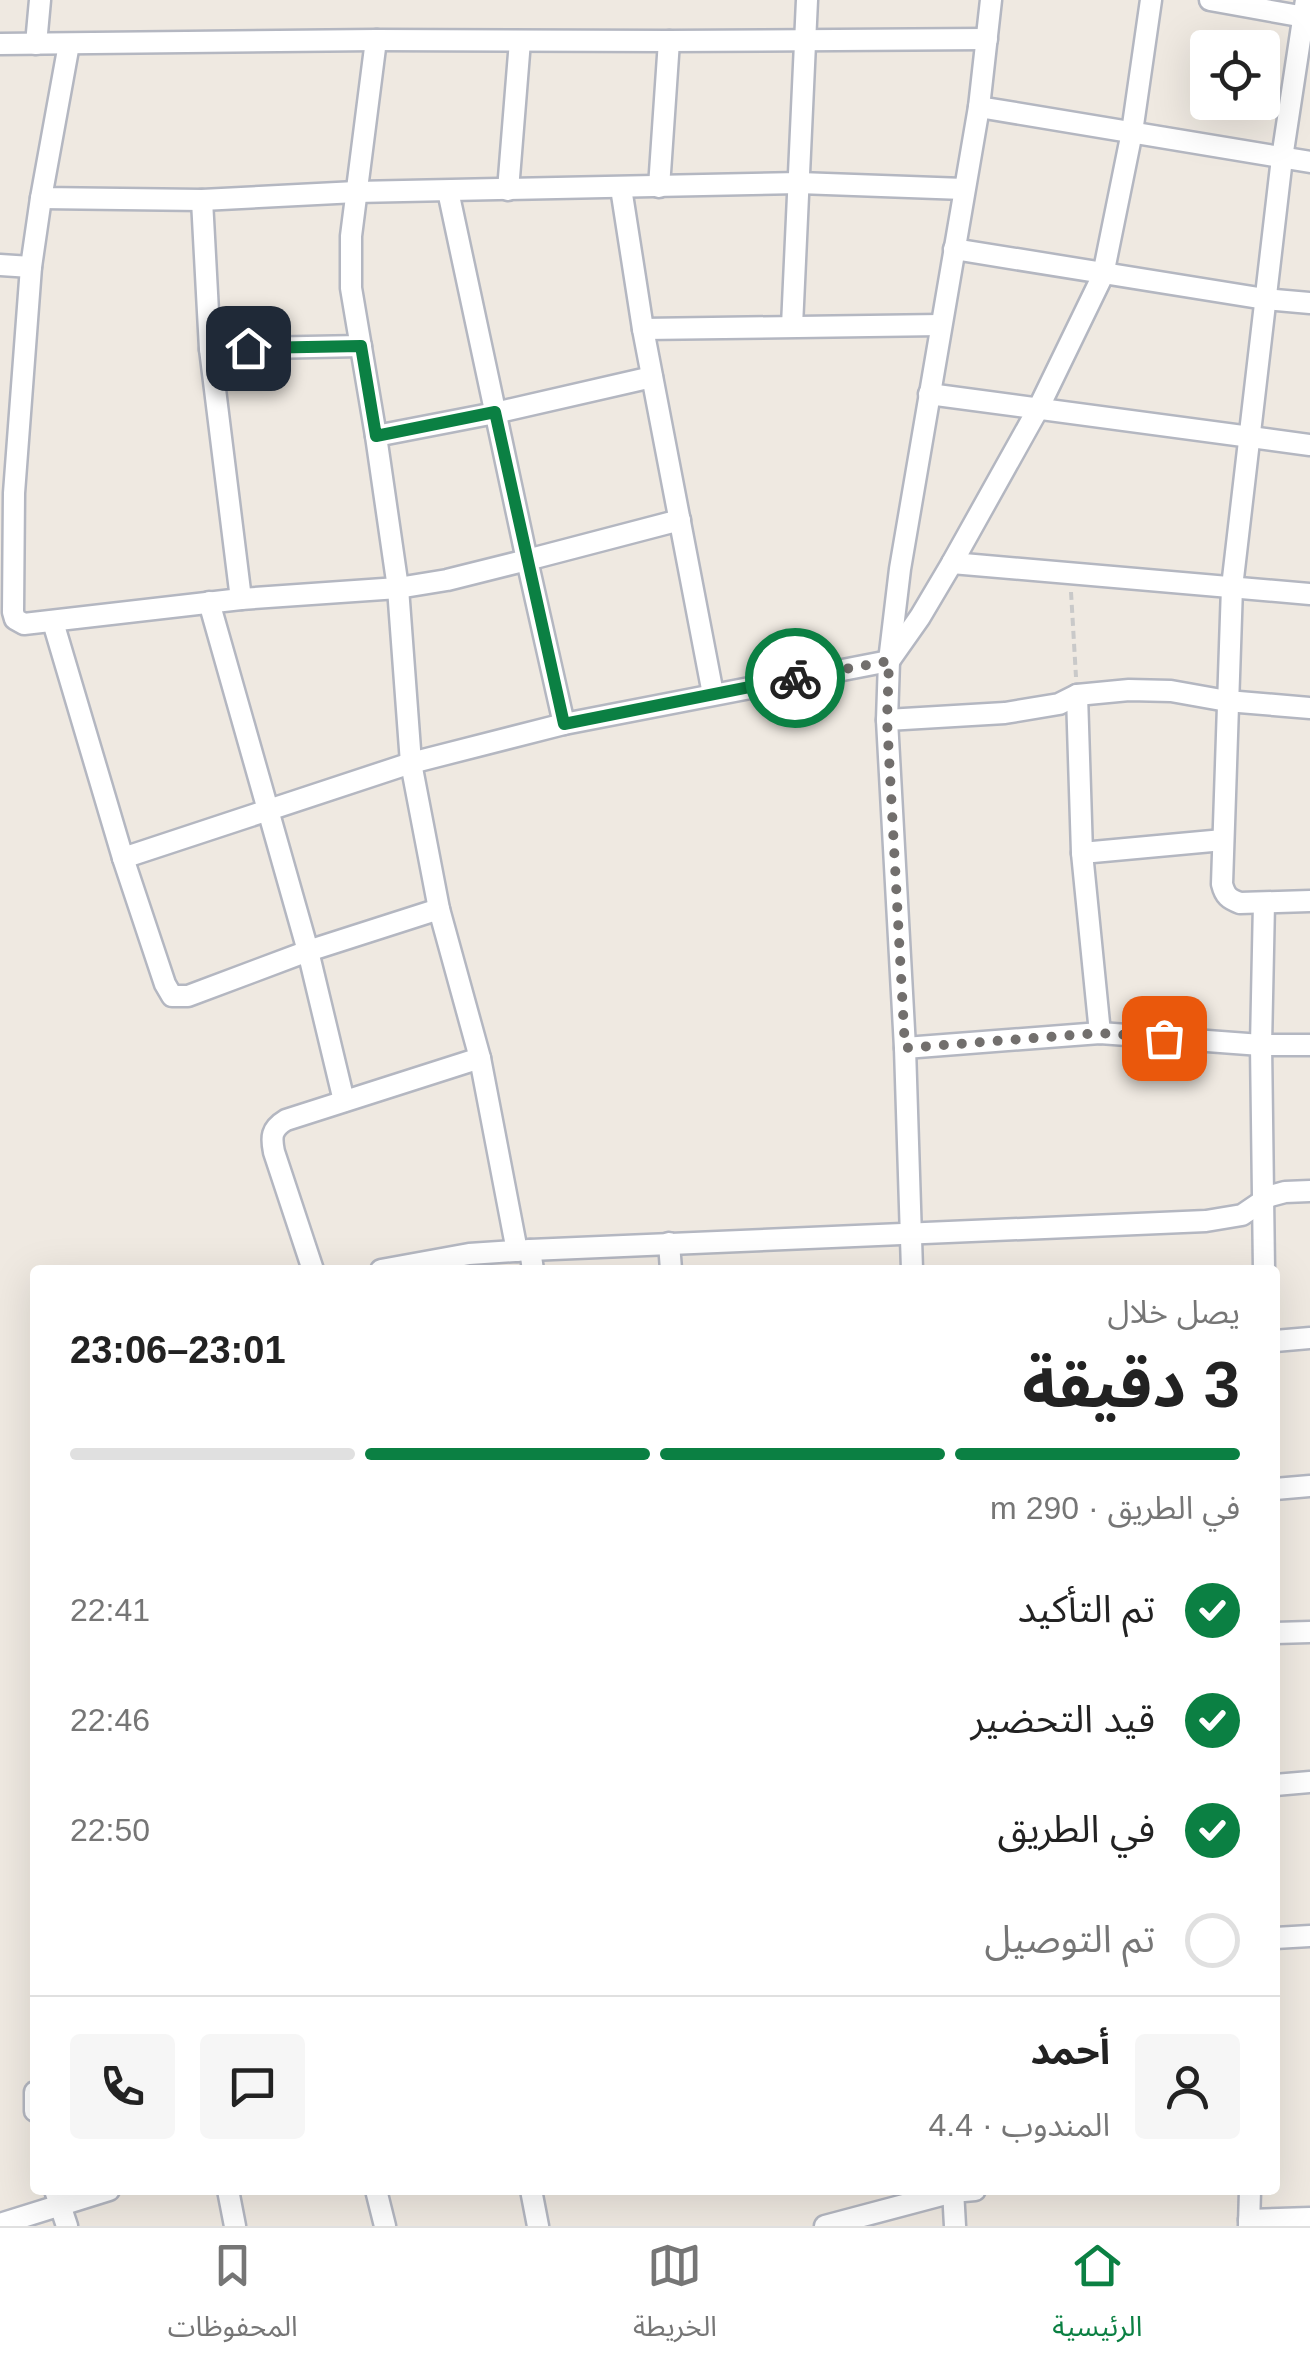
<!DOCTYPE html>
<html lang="ar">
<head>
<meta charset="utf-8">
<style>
  body { margin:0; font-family:Arial,"Noto Sans Arabic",sans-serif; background:#f6f6f6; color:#222; direction:rtl; height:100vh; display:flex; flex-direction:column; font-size:38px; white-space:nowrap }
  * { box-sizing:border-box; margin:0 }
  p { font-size:32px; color:#767676 }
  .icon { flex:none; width:55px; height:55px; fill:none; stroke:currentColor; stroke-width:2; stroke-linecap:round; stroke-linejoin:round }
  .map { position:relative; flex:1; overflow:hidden; direction:ltr }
  .details { position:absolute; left:30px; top:1265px; width:1250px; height:930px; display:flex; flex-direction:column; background:#fff; border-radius:10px; box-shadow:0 10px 40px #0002; direction:rtl }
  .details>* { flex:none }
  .tools { position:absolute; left:1190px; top:30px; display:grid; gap:20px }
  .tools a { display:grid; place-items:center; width:90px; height:90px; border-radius:10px; background:#fff; box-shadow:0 10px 40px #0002; font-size:50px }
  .pin { position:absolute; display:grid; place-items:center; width:85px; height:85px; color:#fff; margin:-42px; border-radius:20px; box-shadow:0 5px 15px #0006 }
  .courier { position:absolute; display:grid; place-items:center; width:100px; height:100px; margin:-50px; border:8px solid #0b8043; border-radius:50%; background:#fff; color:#222; box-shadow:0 2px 12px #0007 }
  .overview em { font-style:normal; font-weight:700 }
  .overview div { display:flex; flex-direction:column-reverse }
  .overview { display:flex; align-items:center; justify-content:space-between; height:170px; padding:0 40px }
  h1 { font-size:65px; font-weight:700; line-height:75px }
  .bar { display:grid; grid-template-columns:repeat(4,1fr); gap:15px 10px; align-content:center; height:120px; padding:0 40px }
  .bar i { height:12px; border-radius:8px; background:#e0e0e0 }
  .bar .active { background:#0b8043 }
  .bar p { grid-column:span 4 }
  .line { display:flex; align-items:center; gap:25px; padding:0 40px; border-top:2px solid #e0e0e0 }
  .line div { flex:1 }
  .round { display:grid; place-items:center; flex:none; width:105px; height:105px; border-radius:10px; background:#f6f6f6 }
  ol { padding:0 40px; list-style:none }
  li { display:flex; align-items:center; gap:30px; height:110px }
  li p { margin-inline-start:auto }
  li .icon { padding:10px; border-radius:50%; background:#0b8043; color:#fff; stroke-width:4 }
  li:last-child { color:#767676 }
  li i { width:55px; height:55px; border:5px solid #e0e0e0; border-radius:50% }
  .tab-bar { display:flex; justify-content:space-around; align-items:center; height:140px; border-top:2px solid #e0e0e0; background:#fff; font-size:28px; color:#767676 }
  .tab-bar a { display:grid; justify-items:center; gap:5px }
  .tab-bar .active { color:#0b8043 }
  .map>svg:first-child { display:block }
</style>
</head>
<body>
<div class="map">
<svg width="1310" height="2226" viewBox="0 0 1310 2226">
  <rect width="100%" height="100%" fill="#efe9e1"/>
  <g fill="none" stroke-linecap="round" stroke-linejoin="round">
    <g stroke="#b4b7c1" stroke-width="25">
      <g id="minor">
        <polyline points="1210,0 1310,18"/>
        <path d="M1306,0l-24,158 -50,429 -10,297c3,12 7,15 18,19l70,-2"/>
        <polyline points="376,40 351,236 351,288 376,436"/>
        <polyline points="0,44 376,40 669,41 987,39"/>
        <polyline points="36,44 40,0"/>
        <polyline points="69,44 41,198 202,200 356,192 799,183 964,189"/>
        <polyline points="979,107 1310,162"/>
        <polyline points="659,187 669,41"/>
        <polyline points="621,188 643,329 713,694"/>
        <polyline points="508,190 520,41"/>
        <polyline points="41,198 31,267 14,493 13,612 15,619 24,624 241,599 398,588 447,580 527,560 448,191"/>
        <polyline points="202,200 210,349 241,599"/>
        <polyline points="954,249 1265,299 1310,303"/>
        <polyline points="0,265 31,267"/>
        <polyline points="792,326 807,0"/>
        <polyline points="643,329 941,325"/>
        <polyline points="210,349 361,346"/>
        <polyline points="929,394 1310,445"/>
        <polyline points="952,563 1310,594"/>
        <polyline points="209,602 308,951 344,1101"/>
        <polyline points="53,622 123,858 165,984 172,996 188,996 308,951 439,909"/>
        <polyline points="1077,695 1082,853 1100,1033"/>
        <polyline points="887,720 1005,713 1059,704 1077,695 1129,690 1171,691 1227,701 1310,708"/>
        <polyline points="564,724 527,560 680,520"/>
        <polyline points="1082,853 1223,840"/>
        <polyline points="123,858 411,763 564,724 889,661 920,617 952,563 1038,409 1103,275 1132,132 1151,0"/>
        <polyline points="905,1048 1100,1033 1261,1045 1310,1045"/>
        <polyline points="669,1243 671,1270"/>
        <polyline points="530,1250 533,1270"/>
        <polyline points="517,1251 480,1058 439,909 411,763 398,588 376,436 495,413 652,377"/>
        <path d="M313,1270l-39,-118c-3,-15 -3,-23 12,-32l194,-62"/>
        <polyline points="381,1270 469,1254 530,1250 1206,1221 1242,1215 1270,1196 1285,1192 1310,1191"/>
        <polyline points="912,1270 905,1048 887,720 889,661 900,569 979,107 991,0"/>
        <polyline points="1264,1270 1261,1045 1264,903"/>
        <polyline points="1275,1341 1310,1338"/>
        <polyline points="1275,1489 1310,1486"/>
        <polyline points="1275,1633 1310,1632"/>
        <polyline points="1275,1785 1310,1782"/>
        <polyline points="1275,1938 1310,1936"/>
        <polyline points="35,2092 35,2111"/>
        <polyline points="55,2190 67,2226"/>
        <polyline points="228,2190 235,2226"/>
        <polyline points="376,2190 385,2226"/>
        <polyline points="531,2190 538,2226"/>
        <polyline points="953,2190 955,2226"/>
        <polyline points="1249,2220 1310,2218"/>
        <polyline points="0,2224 109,2190"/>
        <polyline points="825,2226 953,2192 975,2190"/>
        <polyline points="1249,2226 1250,2190"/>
      </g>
    </g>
    <polyline stroke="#c9c9c9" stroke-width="4" stroke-dasharray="8 5" stroke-linecap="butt" points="1071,592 1076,677"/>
    <use href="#minor" stroke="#fff" stroke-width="20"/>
  </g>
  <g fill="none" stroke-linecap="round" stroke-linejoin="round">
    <polyline stroke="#726f6d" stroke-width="10" stroke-dasharray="0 18" points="795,678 889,661 887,720 905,1048 1100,1033 1164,1038"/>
    <polyline stroke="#0b8043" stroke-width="12" points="248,348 361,346 376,436 495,412 564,724 795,678"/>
  </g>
</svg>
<div class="tools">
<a><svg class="icon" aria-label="locate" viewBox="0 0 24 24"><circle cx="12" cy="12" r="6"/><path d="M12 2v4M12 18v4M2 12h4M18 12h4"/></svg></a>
</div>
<div class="pin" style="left:1164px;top:1038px;background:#ea580c"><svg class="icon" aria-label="bag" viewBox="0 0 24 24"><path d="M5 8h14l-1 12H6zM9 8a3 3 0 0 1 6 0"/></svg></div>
<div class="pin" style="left:248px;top:348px;background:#1f2937"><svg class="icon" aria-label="home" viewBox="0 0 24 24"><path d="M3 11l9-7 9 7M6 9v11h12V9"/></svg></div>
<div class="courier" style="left:795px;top:678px"><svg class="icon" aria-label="bike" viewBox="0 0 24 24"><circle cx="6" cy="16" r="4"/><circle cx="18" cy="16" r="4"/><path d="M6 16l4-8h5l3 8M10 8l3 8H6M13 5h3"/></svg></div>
<section class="details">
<div class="overview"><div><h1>3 دقيقة</h1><p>يصل خلال</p></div><em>23:01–23:06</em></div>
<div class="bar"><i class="active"></i><i class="active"></i><i class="active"></i><i></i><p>في الطريق · 290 m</p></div>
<ol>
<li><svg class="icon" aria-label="check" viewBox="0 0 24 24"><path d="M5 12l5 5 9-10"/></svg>تم التأكيد<p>22:41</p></li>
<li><svg class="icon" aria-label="check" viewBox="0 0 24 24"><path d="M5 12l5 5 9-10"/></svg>قيد التحضير<p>22:46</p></li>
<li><svg class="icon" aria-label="check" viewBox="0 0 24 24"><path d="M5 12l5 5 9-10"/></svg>في الطريق<p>22:50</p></li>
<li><i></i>تم التوصيل</li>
</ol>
<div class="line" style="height:180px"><a class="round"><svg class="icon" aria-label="person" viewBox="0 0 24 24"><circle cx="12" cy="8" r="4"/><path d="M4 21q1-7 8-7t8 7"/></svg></a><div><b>أحمد</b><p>المندوب · 4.4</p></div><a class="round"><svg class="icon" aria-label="chat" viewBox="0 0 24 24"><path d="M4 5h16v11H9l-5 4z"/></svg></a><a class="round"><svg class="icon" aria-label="phone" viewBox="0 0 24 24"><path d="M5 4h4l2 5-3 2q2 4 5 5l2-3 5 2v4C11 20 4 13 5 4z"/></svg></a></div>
</section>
</div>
<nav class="tab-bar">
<a class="active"><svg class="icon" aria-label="home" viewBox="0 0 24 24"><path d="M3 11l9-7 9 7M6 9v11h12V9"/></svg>الرئيسية</a>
<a><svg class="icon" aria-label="map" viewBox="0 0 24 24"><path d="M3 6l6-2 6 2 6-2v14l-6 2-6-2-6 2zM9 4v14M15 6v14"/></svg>الخريطة</a>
<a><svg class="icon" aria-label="saved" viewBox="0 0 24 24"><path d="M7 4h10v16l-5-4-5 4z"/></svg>المحفوظات</a>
</nav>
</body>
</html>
